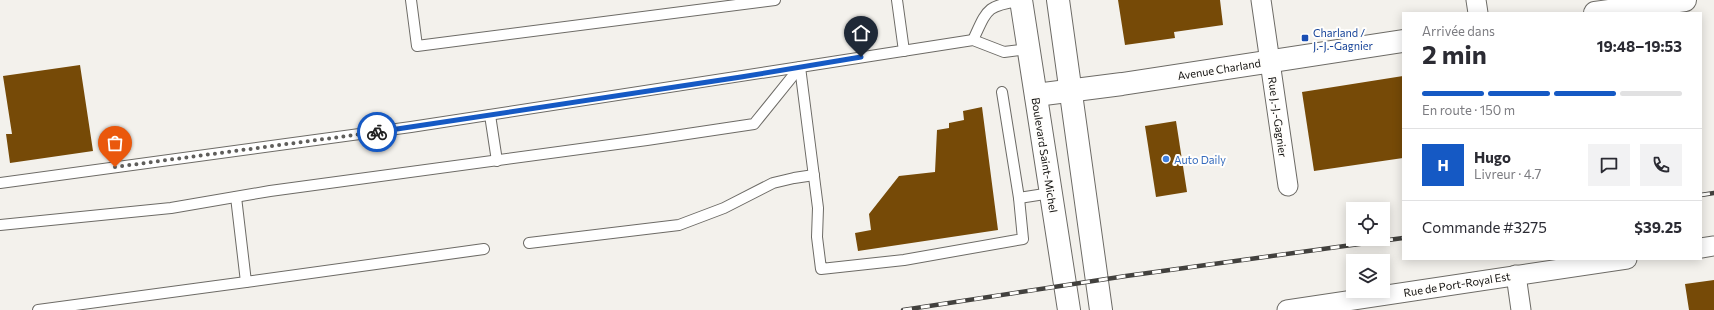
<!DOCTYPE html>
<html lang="fr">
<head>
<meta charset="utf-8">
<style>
  body { margin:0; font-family:Commissioner,sans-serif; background:#f2f2f3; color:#2b2b33; height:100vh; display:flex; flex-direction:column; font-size:15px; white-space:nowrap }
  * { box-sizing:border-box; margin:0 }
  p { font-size:13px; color:#7c7c81 }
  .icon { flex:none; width:22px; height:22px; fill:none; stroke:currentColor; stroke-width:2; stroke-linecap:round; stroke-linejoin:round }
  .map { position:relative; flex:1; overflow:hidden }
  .drawer { position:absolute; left:1402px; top:12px; width:300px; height:248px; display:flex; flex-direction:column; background:#fff; border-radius:0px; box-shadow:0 2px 10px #0003 }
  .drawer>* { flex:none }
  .fabs { position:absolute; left:1346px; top:202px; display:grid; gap:8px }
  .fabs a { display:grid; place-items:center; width:44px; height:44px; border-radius:0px; background:#fff; box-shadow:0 2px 10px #0003; font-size:20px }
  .pin { position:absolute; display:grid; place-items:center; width:34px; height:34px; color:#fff; margin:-41px -17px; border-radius:50% 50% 50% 0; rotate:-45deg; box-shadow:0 0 4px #0007 }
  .pin .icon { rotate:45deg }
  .courier { position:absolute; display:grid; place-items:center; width:40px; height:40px; margin:-20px; border:3px solid #1559c4; border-radius:50%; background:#fff; color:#222; box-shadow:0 1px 5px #0007 }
  .headline em { font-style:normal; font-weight:700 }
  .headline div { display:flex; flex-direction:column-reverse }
  .headline { display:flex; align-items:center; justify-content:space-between; height:68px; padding:0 20px }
  h1 { font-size:26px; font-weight:700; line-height:30px }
  .bar { display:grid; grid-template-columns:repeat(4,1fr); gap:6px 4px; align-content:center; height:48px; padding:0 20px }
  .bar i { height:5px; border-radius:3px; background:#e1e1e2 }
  .bar .selected { background:#1559c4 }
  .bar p { grid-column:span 4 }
  .line { display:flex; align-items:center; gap:10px; padding:0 20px; border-top:1px solid #e1e1e2 }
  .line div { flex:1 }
  .round { display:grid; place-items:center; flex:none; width:42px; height:42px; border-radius:0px; background:#f2f2f3 }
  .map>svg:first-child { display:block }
</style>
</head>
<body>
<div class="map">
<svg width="1714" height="310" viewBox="0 0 1714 310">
  <rect width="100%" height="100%" fill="#f3f1ec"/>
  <g fill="#764a07">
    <polygon points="1118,0 1220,0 1223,25 1174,32 1175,38 1125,45"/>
    <polygon points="80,65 93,151 10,163 6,134 12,134 3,76"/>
    <polygon points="1403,76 1403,158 1314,171 1302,92"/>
    <polygon points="982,107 998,230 858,251 855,233 871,230 869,214 899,176 935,172 937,130 949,128 949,123 964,120 963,111"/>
    <polygon points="1176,121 1187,192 1156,197 1145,126"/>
    <polygon points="1714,280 1714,310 1689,310 1685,284"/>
  </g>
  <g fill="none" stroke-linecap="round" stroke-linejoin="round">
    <g stroke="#6d6b66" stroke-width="12">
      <g id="lane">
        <polyline points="411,0 417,46 775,0"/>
        <polyline points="897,0 904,51"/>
        <path d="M973,40c14,-30 13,-35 48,-39"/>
        <polyline points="490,115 497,161"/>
        <polyline points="0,183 411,127 800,67 818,208 817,237 821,269 904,260 1023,239 1019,198 1002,92"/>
        <polyline points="236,197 246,282 484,249"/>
        <polyline points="1019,198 1051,193"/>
        <polyline points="0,225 171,208 270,191 647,140 754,124 800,67 973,40 1004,52 1028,49"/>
        <polyline points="529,243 679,225 724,208 773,183 794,178 814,175"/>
        <polyline points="38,310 246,282"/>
      </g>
    </g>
    <g stroke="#6d6b66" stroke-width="21">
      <g id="street">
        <polyline points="1261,0 1288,186"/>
        <polyline points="1476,0 1478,13"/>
        <polyline points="1701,248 1714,246"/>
        <polyline points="1516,275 1521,310"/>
        <polyline points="1287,310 1627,259"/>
      </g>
    </g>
    <g stroke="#6d6b66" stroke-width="24">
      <g id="secondary">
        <polyline points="1021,0 1069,310"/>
        <polyline points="1058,0 1101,310"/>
        <polyline points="1595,13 1685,0"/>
        <polyline points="1036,95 1122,84 1403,41"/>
      </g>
    </g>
    <use href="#lane" stroke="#fff" stroke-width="10"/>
    <use href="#street" stroke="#fff" stroke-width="19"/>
    <use href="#secondary" stroke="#fff" stroke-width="22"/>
    <g stroke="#42413e" stroke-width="4.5">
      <g id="rail">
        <polyline points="1701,195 1714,193"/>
        <polyline points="903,310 1126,276 1403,238"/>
      </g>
    </g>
    <use href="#rail" stroke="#fffefc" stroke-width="3" stroke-dasharray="9" stroke-linecap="butt"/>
  </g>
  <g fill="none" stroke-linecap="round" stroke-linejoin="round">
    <polyline stroke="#5f5e5b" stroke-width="4" stroke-dasharray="0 7.2" points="115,167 377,132"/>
    <polyline stroke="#1559c4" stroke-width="5" points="377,132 741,77 861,57"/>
  </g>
  <rect fill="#1a4fb4" stroke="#fffefc" stroke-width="1.5" x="1301" y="34" width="8" height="8" rx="2"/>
  <circle fill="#3f7fe0" stroke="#fffefc" stroke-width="1.5" cx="1166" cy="159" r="4"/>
  <g text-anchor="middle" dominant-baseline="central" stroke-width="4" stroke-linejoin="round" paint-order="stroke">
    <g font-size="11" fill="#164399" stroke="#fffefc" text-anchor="start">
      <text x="1313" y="32">Charland /<tspan x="1313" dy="13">J.-J.-Gagnier</tspan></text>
    </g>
    <g font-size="11" fill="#100f0d" stroke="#fffefc">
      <text transform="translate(1219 69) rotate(-9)">Avenue Charland</text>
      <text transform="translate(1278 117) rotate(82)">Rue J.-J.-Gagnier</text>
      <text transform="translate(1045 155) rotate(81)">Boulevard Saint-Michel</text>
      <text transform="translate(1457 284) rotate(-9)">Rue de Port-Royal Est</text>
    </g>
    <g font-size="11" fill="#366cbe" stroke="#fffefc" text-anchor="start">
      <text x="1174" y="159">Auto Daily</text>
    </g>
  </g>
</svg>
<div class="fabs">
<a><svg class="icon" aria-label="locate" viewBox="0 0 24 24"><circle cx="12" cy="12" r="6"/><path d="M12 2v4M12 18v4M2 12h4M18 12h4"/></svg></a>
<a><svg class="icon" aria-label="layers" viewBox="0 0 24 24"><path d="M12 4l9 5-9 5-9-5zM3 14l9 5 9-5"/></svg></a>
</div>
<div class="pin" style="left:115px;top:167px;background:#ea580c"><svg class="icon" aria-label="bag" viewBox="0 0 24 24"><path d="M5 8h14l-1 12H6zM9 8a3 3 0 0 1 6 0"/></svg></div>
<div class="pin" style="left:861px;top:57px;background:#1f2937"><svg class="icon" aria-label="home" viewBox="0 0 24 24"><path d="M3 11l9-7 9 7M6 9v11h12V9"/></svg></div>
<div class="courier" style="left:377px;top:132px"><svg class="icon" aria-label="bike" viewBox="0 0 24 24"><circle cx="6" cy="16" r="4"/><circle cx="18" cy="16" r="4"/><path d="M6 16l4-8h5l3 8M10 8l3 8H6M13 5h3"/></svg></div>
<section class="drawer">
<div class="headline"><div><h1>2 min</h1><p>Arrivée dans</p></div><em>19:48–19:53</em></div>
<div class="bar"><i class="selected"></i><i class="selected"></i><i class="selected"></i><i></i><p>En route · 150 m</p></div>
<div class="line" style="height:72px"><b class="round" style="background:#1559c4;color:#fff">H</b><div><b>Hugo</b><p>Livreur · 4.7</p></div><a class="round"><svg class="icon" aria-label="chat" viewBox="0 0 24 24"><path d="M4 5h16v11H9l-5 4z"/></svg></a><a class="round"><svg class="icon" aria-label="phone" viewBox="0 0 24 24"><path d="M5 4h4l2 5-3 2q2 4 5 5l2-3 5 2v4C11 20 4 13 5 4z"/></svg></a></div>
<div class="line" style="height:52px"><div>Commande #3275</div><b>$39.25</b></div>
</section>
</div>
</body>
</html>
